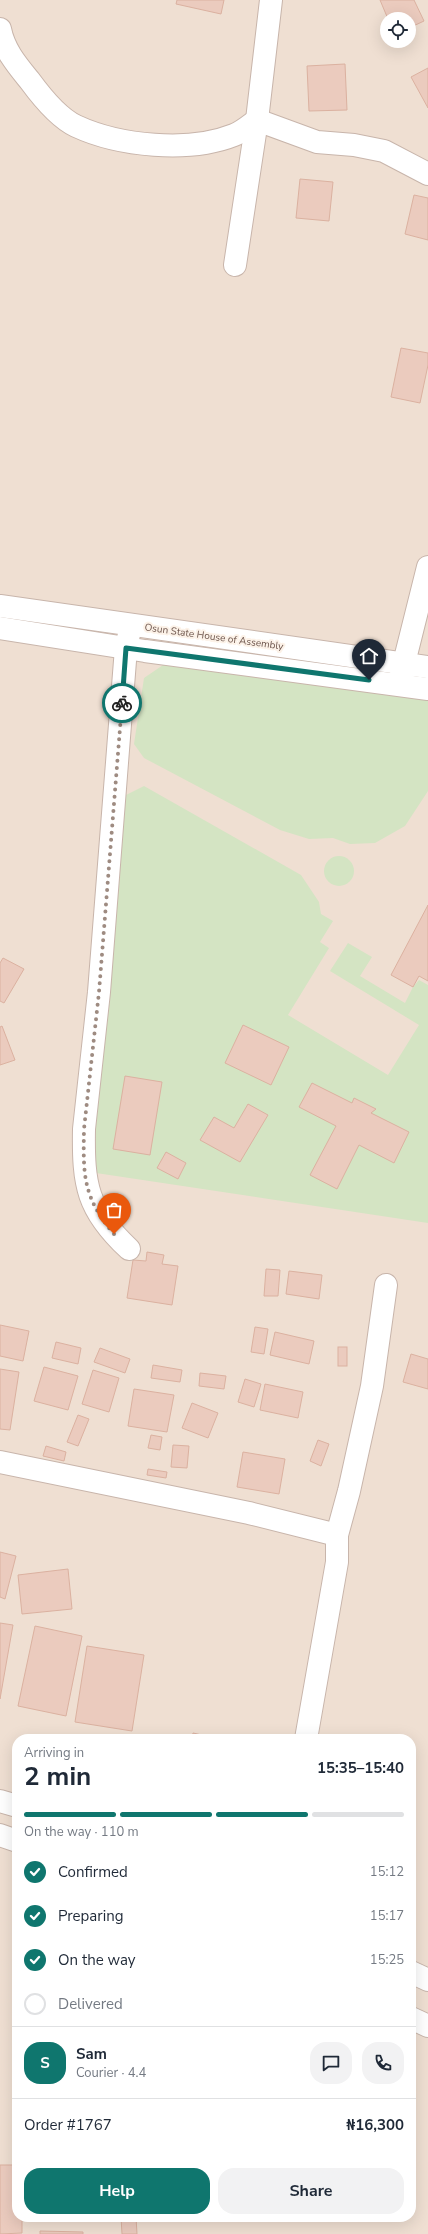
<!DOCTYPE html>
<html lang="en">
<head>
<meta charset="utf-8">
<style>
  body { margin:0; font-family:"Nunito Sans",sans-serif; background:#f2f2f3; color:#1f2937; height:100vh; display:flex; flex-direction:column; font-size:15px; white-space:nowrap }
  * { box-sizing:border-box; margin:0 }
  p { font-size:13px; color:#747a83 }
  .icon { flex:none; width:22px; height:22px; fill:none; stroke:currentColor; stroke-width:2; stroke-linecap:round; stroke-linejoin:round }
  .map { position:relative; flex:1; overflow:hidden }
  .panel { position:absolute; left:12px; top:1734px; width:404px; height:488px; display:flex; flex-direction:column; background:#fff; border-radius:16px; box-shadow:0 4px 16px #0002 }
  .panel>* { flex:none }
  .controls { position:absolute; left:380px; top:12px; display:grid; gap:8px }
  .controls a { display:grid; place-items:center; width:36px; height:36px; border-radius:50%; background:#fff; box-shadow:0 4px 16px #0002; font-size:20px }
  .pin { position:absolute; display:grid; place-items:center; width:34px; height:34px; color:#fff; margin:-41px -17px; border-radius:50% 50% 50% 0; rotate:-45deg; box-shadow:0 0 4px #0007 }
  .pin .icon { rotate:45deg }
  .courier { position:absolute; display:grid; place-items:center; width:40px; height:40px; margin:-20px; border:3px solid #0f766e; border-radius:50%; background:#fff; color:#222; box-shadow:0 1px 5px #0007 }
  .head em { font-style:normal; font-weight:700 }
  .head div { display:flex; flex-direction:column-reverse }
  .head { display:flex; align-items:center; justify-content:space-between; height:68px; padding:0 12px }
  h1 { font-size:26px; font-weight:700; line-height:30px }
  .bar { display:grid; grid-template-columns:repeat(4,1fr); gap:6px 4px; align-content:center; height:48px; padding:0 12px }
  .bar i { height:5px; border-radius:3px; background:#e0e1e3 }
  .bar .current { background:#0f766e }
  .bar p { grid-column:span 4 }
  .line { display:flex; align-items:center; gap:10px; padding:0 12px; border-top:1px solid #e0e1e3 }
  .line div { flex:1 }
  .round { display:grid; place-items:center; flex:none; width:42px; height:42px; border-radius:16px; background:#f2f2f3 }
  ol { padding:0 12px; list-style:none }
  li { display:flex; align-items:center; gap:12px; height:44px }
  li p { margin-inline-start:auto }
  li .icon { padding:4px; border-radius:50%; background:#0f766e; color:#fff; stroke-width:4 }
  li:last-child { color:#747a83 }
  li i { width:22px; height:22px; border:2px solid #e0e1e3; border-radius:50% }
  .cta { display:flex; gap:8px; margin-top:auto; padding:8px 12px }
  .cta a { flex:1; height:46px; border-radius:16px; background:#0f766e; color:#fff; font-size:16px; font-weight:700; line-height:46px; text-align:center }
  .cta a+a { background:#f2f2f3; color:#1f2937 }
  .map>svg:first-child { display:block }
</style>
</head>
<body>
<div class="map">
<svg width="428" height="2234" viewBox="0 0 428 2234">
  <rect width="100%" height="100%" fill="#f9eee3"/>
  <path fill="#efdfd2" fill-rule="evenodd" d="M0,0h428v2234h-428zM387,19h22v22h-22zM17,1739h394v478h-394z"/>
  <g fill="#d4e4c3">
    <polygon points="163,665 428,699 428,791 405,826 375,843 350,844 333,838 309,839 280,830 144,758 134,744 144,678"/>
    <polygon points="144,786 301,875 319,902 321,914 333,921 320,942 329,948 288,1015 388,1075 419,1025 330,971 348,943 372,957 360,976 405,1003 413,987 419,980 428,985 428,1223 96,1173 88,1143 124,796"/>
    <circle cx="339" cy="871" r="15"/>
  </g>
  <g fill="#ebcbbe" stroke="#dbb1a0">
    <polygon points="177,0 224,0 221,14 176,4"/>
    <polygon points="380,0 414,0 424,21 409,28 409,19 388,19"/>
    <polygon points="345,64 347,110 309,111 307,66"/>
    <polygon points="428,68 428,108 411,77"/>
    <polygon points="300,179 333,182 329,221 296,218"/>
    <polygon points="414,195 428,198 428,240 405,234"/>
    <polygon points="401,348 428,353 428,365 420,403 391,397"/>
    <polygon points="428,905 428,981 419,976 413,987 391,975"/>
    <polygon points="3,958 24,969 4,1003 0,1001 0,963"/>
    <polygon points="243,1025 289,1047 271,1085 225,1063"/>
    <polygon points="2,1026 15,1060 0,1065 0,1027"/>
    <polygon points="125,1076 162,1082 150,1155 113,1149"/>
    <polygon points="312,1083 352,1103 354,1098 376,1109 371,1113 409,1132 394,1163 359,1145 337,1189 310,1175 336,1126 299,1107"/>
    <polygon points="248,1104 268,1115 240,1162 200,1140 214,1117 234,1128"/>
    <polygon points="166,1152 186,1163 178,1179 157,1168"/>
    <polygon points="147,1252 164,1255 162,1264 178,1266 172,1305 127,1298 133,1260 146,1261"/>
    <polygon points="266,1269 280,1270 278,1296 264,1296"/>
    <polygon points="289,1271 322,1275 319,1299 286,1294"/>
    <polygon points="0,1325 29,1331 23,1361 0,1356"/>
    <polygon points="255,1327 268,1329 264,1354 251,1352"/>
    <polygon points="275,1332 314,1341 309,1364 270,1355"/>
    <polygon points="56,1342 81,1348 78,1364 52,1358"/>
    <rect x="338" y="1347" width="9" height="19"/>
    <polygon points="100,1348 130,1359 125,1373 94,1362"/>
    <polygon points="411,1354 428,1359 428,1389 403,1382"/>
    <polygon points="153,1365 182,1370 180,1382 151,1378"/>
    <polygon points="44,1367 78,1376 68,1410 34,1401"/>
    <polygon points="0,1369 19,1372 10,1430 0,1429"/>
    <polygon points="93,1370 119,1378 109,1412 82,1404"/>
    <polygon points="200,1373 226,1376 224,1389 199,1386"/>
    <polygon points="245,1379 261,1384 254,1407 238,1402"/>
    <polygon points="265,1384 303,1392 298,1418 260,1410"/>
    <polygon points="134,1389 174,1395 167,1432 128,1426"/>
    <polygon points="192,1403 218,1413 208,1438 182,1428"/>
    <polygon points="78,1415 89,1419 78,1446 67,1442"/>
    <polygon points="151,1435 162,1437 160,1450 148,1448"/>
    <polygon points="318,1440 329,1444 321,1466 310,1461"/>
    <polygon points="173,1445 189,1446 187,1468 171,1467"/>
    <polygon points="46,1446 66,1452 64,1461 43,1456"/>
    <polygon points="243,1452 285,1459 279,1494 237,1487"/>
    <polygon points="148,1469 167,1472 166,1478 147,1475"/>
    <polygon points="0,1552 16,1556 5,1599 0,1597"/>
    <polygon points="68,1569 72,1609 22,1614 18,1575"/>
    <polygon points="0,1623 13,1625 0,1699"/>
    <polygon points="35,1626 82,1636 66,1716 18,1706"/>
    <polygon points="87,1646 144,1655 132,1731 75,1722"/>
    <polygon points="193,1733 219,1739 192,1739"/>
    <polygon points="0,2165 17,2165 17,2217 22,2217 22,2233 0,2234"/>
    <polygon points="121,2217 136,2217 137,2234 122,2234"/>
    <polygon points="40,2231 83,2232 83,2234 40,2234"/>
  </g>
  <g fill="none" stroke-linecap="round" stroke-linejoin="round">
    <g stroke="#c8b5ab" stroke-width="24">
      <g id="minor">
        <path d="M0,29c4,21 17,36 30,52 11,15 29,37 46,45 43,20 113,27 158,9 8,-3 16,-10 23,-15l60,22 37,3 30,6 44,23"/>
        <polyline points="235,265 257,120 271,0"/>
        <polyline points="0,606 428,667"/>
        <polyline points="0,628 145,651 428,689"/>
        <polyline points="400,679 428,567"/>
        <path d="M129,1249c-42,-39 -46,-64 -45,-120l15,-137 27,-344 5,-23"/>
        <polyline points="0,1462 249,1513 337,1535"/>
        <polyline points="306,1739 337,1562 337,1535 349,1491 372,1386 386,1285"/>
        <polyline points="0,1801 17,1806"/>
        <polyline points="0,1835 17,1841"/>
        <polyline points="411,1972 428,1980"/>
        <polyline points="411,2018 428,2026"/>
      </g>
    </g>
    <use href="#minor" stroke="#fff" stroke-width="22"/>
  </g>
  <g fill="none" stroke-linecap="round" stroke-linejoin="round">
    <path stroke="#9e8b81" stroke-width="4" stroke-dasharray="0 7.2" d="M114,1234c-31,-37 -31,-58 -30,-105l15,-137 23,-289"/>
    <polyline stroke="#0f766e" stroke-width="5" points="122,703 126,648 369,680"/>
  </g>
  <g text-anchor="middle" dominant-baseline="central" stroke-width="4" stroke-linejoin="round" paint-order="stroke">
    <g font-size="10" fill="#6d554c" stroke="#fcf2e8">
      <text transform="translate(214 637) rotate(8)">Osun State House of Assembly</text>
    </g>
  </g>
</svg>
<div class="controls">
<a><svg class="icon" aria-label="locate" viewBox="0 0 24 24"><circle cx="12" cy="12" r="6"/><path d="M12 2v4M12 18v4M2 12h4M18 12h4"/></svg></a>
</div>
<div class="pin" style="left:114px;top:1234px;background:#ea580c"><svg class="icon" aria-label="bag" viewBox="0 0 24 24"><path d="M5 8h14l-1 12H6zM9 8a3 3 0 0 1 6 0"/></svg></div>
<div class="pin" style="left:369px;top:680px;background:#1f2937"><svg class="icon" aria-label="home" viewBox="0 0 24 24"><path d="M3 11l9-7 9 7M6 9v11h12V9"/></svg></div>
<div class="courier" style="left:122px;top:703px"><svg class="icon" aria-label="bike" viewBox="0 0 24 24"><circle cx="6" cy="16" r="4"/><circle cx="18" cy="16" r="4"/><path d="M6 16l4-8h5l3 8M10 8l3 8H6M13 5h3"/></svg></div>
<section class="panel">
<div class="head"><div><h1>2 min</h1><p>Arriving in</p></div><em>15:35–15:40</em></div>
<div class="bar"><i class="current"></i><i class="current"></i><i class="current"></i><i></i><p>On the way · 110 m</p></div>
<ol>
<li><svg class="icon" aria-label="check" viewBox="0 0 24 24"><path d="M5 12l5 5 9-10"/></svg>Confirmed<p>15:12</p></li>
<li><svg class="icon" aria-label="check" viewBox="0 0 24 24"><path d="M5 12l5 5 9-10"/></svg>Preparing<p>15:17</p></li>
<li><svg class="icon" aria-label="check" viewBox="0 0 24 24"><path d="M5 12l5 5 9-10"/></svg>On the way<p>15:25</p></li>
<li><i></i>Delivered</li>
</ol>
<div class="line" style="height:72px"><b class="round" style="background:#0f766e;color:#fff">S</b><div><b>Sam</b><p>Courier · 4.4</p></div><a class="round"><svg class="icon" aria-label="chat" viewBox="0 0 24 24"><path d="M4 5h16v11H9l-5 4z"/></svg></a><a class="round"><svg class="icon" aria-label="phone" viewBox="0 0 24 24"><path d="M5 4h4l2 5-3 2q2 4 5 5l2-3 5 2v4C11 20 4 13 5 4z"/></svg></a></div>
<div class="line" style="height:52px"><div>Order #1767</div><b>₦16,300</b></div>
<div class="cta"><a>Help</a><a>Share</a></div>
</section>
</div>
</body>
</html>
